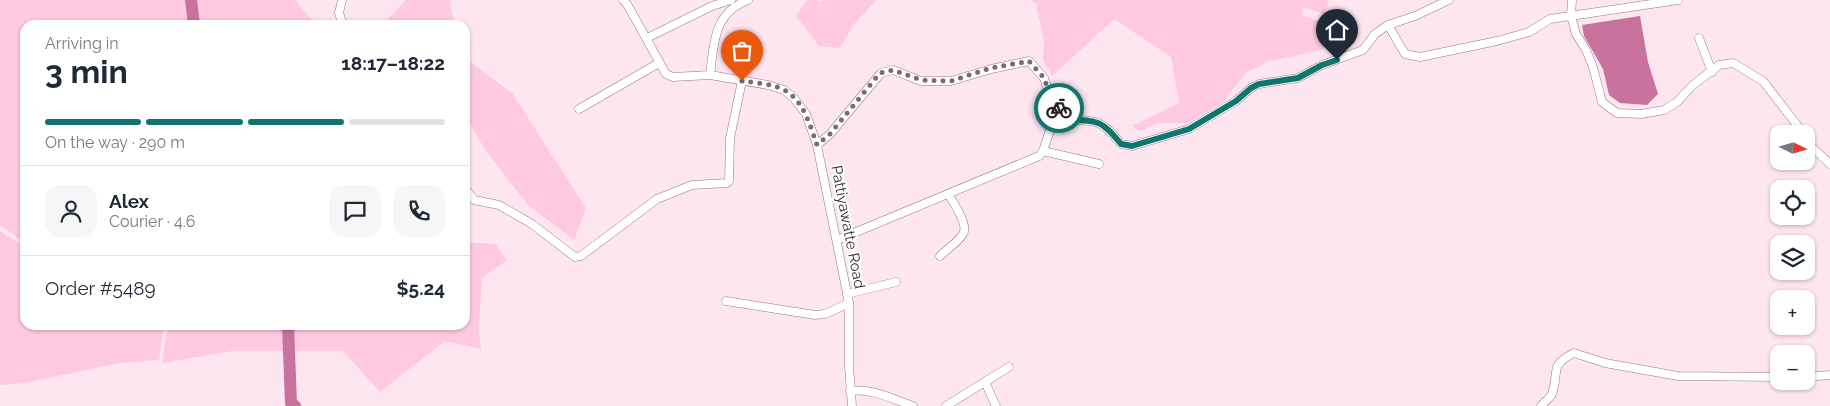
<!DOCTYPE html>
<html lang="en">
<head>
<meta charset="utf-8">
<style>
  body { margin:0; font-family:Raleway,sans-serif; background:#f6f6f7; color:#1f2937; height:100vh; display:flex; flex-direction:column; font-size:19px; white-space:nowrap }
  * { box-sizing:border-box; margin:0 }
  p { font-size:16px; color:#747a83 }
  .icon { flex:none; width:28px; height:28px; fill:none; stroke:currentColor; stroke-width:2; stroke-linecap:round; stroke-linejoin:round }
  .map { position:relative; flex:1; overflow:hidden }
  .drawer { position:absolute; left:20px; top:20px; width:450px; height:310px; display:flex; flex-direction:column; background:#fff; border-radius:15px; box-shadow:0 1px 4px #0004 }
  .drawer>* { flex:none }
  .needle { width:32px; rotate:95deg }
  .fabs { position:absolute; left:1770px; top:125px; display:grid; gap:10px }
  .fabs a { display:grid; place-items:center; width:45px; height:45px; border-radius:10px; background:#fff; box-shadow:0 1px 4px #0004; font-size:25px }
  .pin { position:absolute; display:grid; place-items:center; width:42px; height:42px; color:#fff; margin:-51px -21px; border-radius:50% 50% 50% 0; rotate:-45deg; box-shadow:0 0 5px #0007 }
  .pin .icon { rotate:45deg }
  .courier { position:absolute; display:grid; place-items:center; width:50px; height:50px; margin:-25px; border:4px solid #0f766e; border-radius:50%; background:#fff; color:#222; box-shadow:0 1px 6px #0007 }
  .summary em { font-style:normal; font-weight:700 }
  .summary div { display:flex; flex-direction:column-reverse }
  .summary { display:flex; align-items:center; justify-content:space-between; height:85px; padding:0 25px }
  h1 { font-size:32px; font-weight:700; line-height:38px }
  .bar { display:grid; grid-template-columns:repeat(4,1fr); gap:8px 5px; align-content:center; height:60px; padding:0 25px }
  .bar i { height:6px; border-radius:4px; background:#e0e1e3 }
  .bar .on { background:#0f766e }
  .bar p { grid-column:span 4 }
  .line { display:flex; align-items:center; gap:12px; padding:0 25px; border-top:1px solid #e0e1e3 }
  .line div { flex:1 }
  .round { display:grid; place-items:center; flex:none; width:52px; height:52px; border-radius:15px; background:#f6f6f7 }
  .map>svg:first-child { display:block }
</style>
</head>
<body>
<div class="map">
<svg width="1830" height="406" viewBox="0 0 1830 406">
  <rect width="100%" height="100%" fill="#fde6f0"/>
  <g fill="#fec9e1">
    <polygon points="0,0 295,0 310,18 322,25 25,25 25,243 0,225"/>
    <polygon points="406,0 450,0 454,25 377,25 386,21"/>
    <polygon points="807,0 817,0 818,2 823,0 877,0 853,25 840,48 819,46 796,16"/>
    <polygon points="1030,0 1328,0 1327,9 1324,14 1303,7 1302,15 1326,24 1330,35 1323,50 1270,61 1246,73 1222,103 1187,123 1157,123 1141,131 1132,126 1179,103 1171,57 1114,19 1052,76 1043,60 1044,41 1036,4"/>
    <polygon points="465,58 512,93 586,208 574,240 528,205 485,150 465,115"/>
    <polygon points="0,231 25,247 25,325 161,325 163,330 159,360 119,363 25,383 0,385"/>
    <polygon points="465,242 495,244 507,260 482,278 479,329 481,349 445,341 380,392 343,351 232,351 162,363 167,330 165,325 465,325"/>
  </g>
  <polygon fill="#c9729e" points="1640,16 1648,62 1658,94 1647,105 1620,103 1609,95 1603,69 1584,36 1582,25"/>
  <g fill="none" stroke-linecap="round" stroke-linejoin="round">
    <g stroke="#c9729e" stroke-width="12">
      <polyline points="191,0 194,25"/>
      <polyline points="288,325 291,403 295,406"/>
    </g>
    <g stroke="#997786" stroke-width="9">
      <g id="street">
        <polyline points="342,0 339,13 343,25"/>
        <polyline points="623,0 627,4 666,74 673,77 710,75 768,85 784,90 793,97 806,114 817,145 849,303 849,366 852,406"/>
        <polyline points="1572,0 1571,16 1576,34 1586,50 1593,67 1602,102 1617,113 1641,114 1664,110 1677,102 1692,86 1719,65 1733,63 1763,81 1804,134"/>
        <polyline points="1388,25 1405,54 1420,57 1497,41 1529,32 1550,19 1678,0"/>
        <polyline points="647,38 712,6 731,0"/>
        <polyline points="1699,38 1712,72"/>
        <path d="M710,75c4,-31 3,-62 38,-75"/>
        <polyline points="579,109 659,63"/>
        <path d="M1069,120c30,0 33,1 52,24l11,2 57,-17 47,-28 15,-13 8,-4 39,-6 24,-13 41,-15 12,-16 13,-9 27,-9 34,-16"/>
        <polyline points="1806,137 1812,147 1830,164"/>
        <polyline points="817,145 830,134 881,73 893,70 921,81 951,81 991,69 1029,61 1044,78 1051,98 1069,120 1050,130 1043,151 1039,156 837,240"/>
        <polyline points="1043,151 1099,164"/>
        <polyline points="465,188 474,200 499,205 532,224 575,257 581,256 657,199 692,185 727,183 729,181 730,138 742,81"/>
        <path d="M940,256c7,-7 18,-14 23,-22 6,-9 -10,-32 -15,-40"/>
        <polyline points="847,294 896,282"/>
        <polyline points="726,301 815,315 825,314 849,303"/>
        <polyline points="1806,377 1830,375"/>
        <polyline points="985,382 996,406"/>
        <path d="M850,391c22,-3 42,8 63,15"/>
        <polyline points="946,406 1009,367"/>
        <path d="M1541,406c3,-4 9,-8 11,-12 8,-22 -4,-28 22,-41l31,10 73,13 101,1"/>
      </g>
    </g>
    <use href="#street" stroke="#fff" stroke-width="8"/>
  </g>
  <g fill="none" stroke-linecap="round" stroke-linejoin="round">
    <path stroke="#7c6b73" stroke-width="5" stroke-dasharray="0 9" d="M742,81c13,2 29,2 42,9 20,10 26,36 33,55l13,-11 50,-61 13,-3 28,10 30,1 40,-13 38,-7 15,17 7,20 8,10"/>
    <path stroke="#0f766e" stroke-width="6" d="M1059,108l10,12c30,0 33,1 52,24l11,2 57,-17 47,-28 15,-13 8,-4 39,-6 24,-13 15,-5"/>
  </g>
  <g text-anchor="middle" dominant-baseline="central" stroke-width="4.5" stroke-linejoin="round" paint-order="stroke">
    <g font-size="15" fill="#372930" stroke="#fff">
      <text transform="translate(848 227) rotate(79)">Pattiyawatte Road</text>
    </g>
  </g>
</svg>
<div class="fabs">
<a><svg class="needle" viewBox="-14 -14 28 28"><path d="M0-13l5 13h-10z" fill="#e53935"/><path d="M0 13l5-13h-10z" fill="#747a83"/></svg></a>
<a><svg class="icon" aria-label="locate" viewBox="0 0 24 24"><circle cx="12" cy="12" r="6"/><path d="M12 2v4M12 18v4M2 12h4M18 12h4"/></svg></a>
<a><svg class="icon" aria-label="layers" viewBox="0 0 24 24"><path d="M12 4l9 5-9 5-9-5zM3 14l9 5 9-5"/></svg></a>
<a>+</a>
<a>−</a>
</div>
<div class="pin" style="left:742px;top:81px;background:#ea580c"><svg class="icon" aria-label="bag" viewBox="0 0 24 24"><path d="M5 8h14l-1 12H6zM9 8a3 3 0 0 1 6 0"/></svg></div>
<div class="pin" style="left:1337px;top:60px;background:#1f2937"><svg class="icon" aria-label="home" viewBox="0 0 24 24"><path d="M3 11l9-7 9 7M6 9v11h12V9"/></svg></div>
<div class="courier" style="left:1059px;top:108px"><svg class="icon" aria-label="bike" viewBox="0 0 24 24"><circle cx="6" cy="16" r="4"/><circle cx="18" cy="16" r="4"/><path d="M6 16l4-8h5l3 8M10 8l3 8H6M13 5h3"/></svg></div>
<section class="drawer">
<div class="summary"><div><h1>3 min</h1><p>Arriving in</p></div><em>18:17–18:22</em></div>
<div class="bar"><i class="on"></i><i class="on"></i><i class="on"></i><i></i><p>On the way · 290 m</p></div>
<div class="line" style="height:90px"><a class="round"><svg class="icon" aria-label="person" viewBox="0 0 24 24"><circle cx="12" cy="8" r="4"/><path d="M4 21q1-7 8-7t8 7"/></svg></a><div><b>Alex</b><p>Courier · 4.6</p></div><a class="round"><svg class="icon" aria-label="chat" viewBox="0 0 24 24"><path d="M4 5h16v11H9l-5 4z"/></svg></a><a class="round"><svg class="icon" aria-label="phone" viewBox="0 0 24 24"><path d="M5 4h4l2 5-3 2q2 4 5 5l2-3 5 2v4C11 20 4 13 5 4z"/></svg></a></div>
<div class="line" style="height:65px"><div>Order #5489</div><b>$5.24</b></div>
</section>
</div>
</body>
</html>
